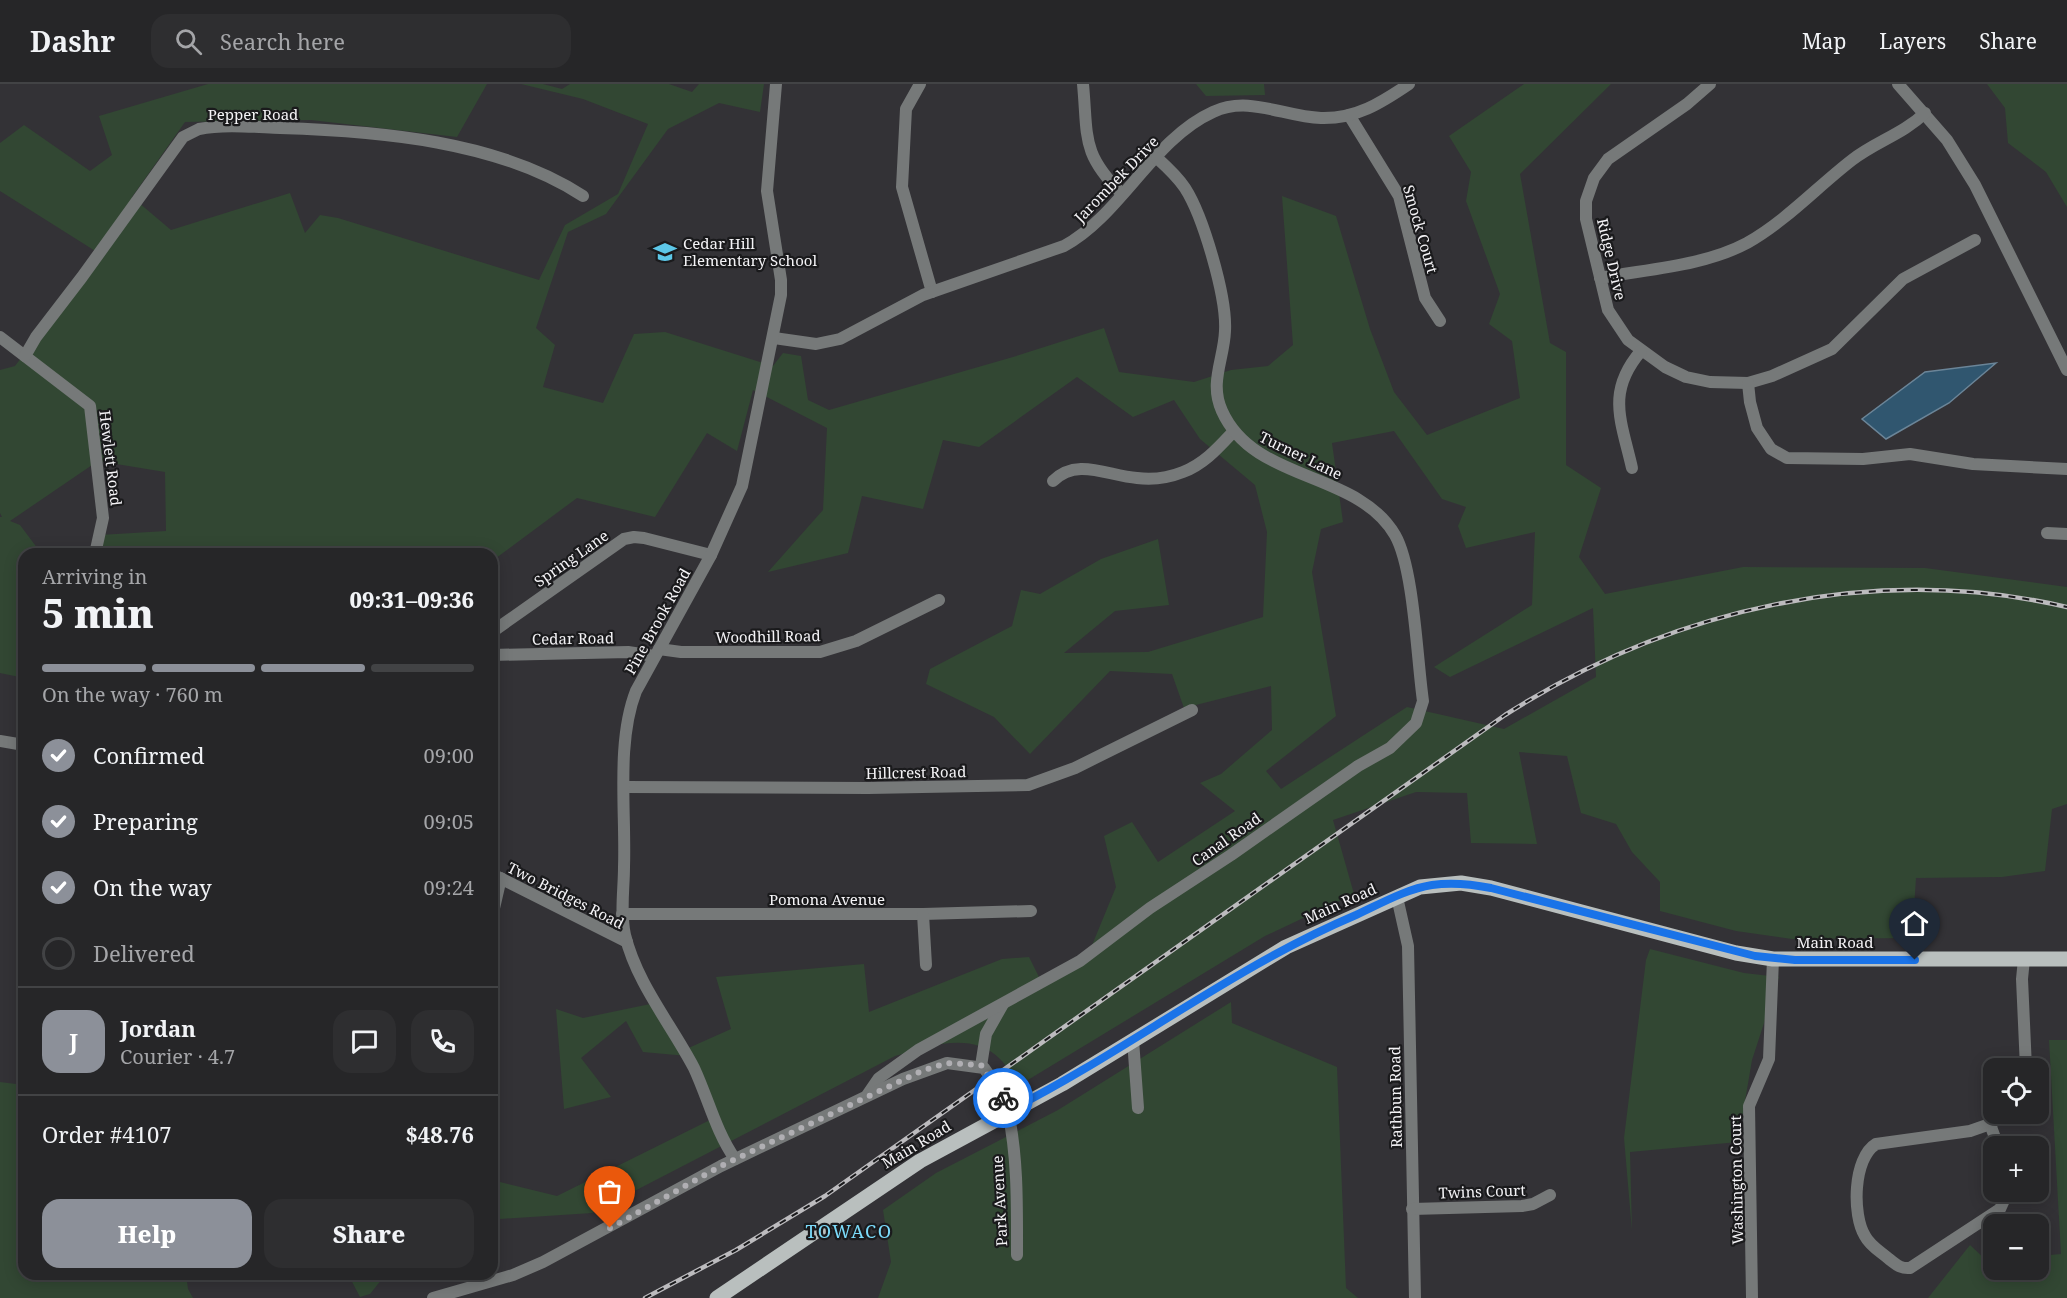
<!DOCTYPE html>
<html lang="en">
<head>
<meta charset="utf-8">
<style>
  body { margin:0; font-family:"Noto Serif",serif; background:#2e2e30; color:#f1f3f6; height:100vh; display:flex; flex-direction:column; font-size:22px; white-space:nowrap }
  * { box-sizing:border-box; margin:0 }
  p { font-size:20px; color:#a4a5a8 }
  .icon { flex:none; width:33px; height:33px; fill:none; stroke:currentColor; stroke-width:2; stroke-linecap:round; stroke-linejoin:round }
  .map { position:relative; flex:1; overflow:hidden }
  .sheet { position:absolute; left:18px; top:464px; width:480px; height:732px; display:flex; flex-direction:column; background:#262628; border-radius:18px; box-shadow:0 3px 15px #0003,0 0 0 2px #424345 }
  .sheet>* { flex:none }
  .buttons { position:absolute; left:1983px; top:974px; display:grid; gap:12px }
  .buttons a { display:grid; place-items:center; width:66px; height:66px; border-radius:12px; background:#262628; box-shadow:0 3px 15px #0003,0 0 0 2px #424345; font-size:30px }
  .pin { position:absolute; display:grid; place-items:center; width:51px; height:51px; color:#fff; margin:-62px -26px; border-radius:50% 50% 50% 0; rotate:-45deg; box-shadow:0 0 6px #0007 }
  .pin .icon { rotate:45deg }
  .courier { position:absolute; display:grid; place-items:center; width:60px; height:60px; margin:-30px; border:4px solid #1a73e8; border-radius:50%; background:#fff; color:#222; box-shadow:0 2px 8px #0007 }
  .headline em { font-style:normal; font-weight:800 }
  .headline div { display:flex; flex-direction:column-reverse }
  .headline { display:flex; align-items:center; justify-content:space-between; height:102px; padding:0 24px }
  h1 { font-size:39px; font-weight:800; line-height:45px }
  .bar { display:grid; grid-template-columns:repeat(4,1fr); gap:9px 6px; align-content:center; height:72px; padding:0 24px }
  .bar i { height:8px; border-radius:4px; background:#424345 }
  .bar .current { background:#8c9099 }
  .bar p { grid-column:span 4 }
  .line { display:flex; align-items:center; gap:15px; padding:0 24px; border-top:2px solid #424345 }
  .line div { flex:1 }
  .round { display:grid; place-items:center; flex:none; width:63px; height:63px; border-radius:18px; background:#2e2e30 }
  ol { padding:0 24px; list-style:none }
  li { display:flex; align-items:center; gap:18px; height:66px }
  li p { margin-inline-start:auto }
  li .icon { padding:6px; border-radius:50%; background:#8c9099; color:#fff; stroke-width:4 }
  li:last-child { color:#a4a5a8 }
  li i { width:33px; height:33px; border:3px solid #424345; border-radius:50% }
  .action { display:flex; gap:12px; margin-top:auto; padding:12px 24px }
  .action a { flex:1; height:69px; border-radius:18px; background:#8c9099; color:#fff; font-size:24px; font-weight:800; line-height:69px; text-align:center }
  .action a+a { background:#2e2e30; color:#f1f3f6 }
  header { display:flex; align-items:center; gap:36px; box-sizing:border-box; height:84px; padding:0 30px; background:#262628; border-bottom:2px solid #424345 }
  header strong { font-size:28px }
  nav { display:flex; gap:33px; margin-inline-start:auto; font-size:21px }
  .search { width:420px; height:54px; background:#2e2e30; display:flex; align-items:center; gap:15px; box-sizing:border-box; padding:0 21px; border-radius:18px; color:#a4a5a8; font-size:22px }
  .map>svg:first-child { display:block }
</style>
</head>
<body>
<header>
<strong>Dashr</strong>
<div class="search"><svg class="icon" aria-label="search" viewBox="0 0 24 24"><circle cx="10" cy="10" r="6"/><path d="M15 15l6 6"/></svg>Search here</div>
<nav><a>Map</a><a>Layers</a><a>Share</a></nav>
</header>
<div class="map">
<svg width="2067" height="1214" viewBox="0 0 2067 1214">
  <rect width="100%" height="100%" fill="#333236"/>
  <g fill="#324733" fill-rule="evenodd">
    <path d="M208,0h279l-30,53 -146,-17 -126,2 -53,75 39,33 119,-37 15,40 15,-18 18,3 201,62 26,-55 53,-31 30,-70 -65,-25 -62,-15h22l19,5 8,-5h99l23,8 7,-8h65l-4,28 -41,-9 -51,26 -62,85 -38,18 -32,96 19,17 -12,42 60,16 31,-69 31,-2 108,34 10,-13 18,3 7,44 21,10 184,-53 91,-29 15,44 75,10 37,-12 37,-4 25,-21 -11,-149 54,20 34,113 24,63 33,43 93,-37 -8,-57 -23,-17 11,-30 -34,-93 5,-29 -22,-36 75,-52h87l-91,90 30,169 16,9v113l35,23 -22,69 26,37 138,-27 182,1 142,19v217l-15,5 -7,62 -43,6 -86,1 -4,60 -120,1 -56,-8 -76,-20v-29l-28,-30 -16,-28 -35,-11 -14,-57 -48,-4 18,92 -66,-1 -4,-50 -51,-1 -83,28 21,74 -89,42 -247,150c-5,-8 -11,-20 -18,-27 -29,-29 -72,-12 -105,-3l-303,157 -92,6 -8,-5v-34l65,16 161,-80 -31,-60 -44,-4 -17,-31 -45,37 30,39 -47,12 -8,-100 27,9 72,-15 29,47 47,-21 -15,-52 148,-13 5,48 133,-53 27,-2 12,24 47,-26 28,-68 -12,-51 28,-14 26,40 77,-51 -35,-28 21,-9 51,-44 -1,-44 -87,22 -12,-34 -62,-3 -80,83 -36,-37 -68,-33 4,-15 82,-43 9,-36 19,4 61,-35 57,-20 11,66 -54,6 -51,42 84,-1 115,-35 4,-85 -12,-47 -55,-46 -26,-39 -41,17 -56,-40 -98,70 -36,-7 -20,69 -61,-13 -14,57 -80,19 55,-62 4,-82 -74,-38 -16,61 -30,-18 -52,84 -78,-19 -85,63v-7l-402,-1 10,-18 66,-4 -1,-59 -67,-11 -88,60 10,4 21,28 -17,1v124l-24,-5v-156h2l-2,-4v-143l15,-4 85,-112 -100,-63v-48l24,-18 66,46 22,-16 -13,-39zM1394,347l48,68 24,8 -8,19 8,22 69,-16 -3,73 -98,62 16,10 143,-69 3,69 -92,52 -97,-22 -126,82 -15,-18 70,-55 -24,-144 9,-43 22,-7 -11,-79z"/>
    <polygon points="1196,0 1264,0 1265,11 1206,12"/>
    <polygon points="1987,0 2067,0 2067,123 2046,88 2008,59 2005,24"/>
    <polygon points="1650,865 1744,889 1779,893 1752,976 1738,1058 1630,1068 1632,1147 1624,1054 1646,876"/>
    <polygon points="1231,918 1232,939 1337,983 1346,1204 1358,1214 878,1214 891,1178 883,1126 936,1089 1058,1026"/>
    <polygon points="2049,956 2067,956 2067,1214 1928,1214 1970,1161 2001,1190 2004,1185 2038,1185 2039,1172 2061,1170"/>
    <polygon points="0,998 24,1001 24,1190 186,1190 188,1205 193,1214 0,1214"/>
    <polygon points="348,1190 386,1190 370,1210 360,1213"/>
  </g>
  <polygon fill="#30566f" stroke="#6b8598" stroke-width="1.5" points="1996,279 1949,319 1886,355 1862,335 1925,288"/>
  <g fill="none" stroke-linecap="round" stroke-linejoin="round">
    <g stroke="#767979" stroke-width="12">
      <polyline points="920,0 906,25 902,103 932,208"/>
      <path d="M1083,0c5,54 -2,69 39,110"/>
      <polyline points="1710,0 1687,20 1608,75 1594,94 1586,117 1586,135 1608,226 1628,256 1665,283 1686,293 1710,298 1748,299 1772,292 1832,265 1903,195 1975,156"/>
      <polyline points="1898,0 1947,56 1975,101 2067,286"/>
      <polyline points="1349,31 1399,112 1425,214 1440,237"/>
      <path d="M1600,194c48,-9 104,-12 147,-35 39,-22 70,-56 105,-83 23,-18 51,-26 73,-47"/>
      <polyline points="0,253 90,322 103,434 95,470"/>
      <path d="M774,254l42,6 24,-5 83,-44 141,-49c57,-31 89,-107 149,-134 36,-17 71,5 108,6 35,1 60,-15 88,-34"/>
      <path d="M25,272l11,-19 46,-60 101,-140 16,-8c25,-5 55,-2 81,-1 99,3 219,13 303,68"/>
      <polyline points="1748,299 1750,318 1757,344 1771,365 1787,374 1863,375 1910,370 1973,380 2067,385"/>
      <path d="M1632,384c-11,-48 -26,-76 9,-117"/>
      <path d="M1053,397c24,-24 55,-5 84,-3 16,2 31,0 46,-6 21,-8 35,-24 50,-40"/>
      <polyline points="2047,449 2067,450"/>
      <polyline points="492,548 624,455 634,453 644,454 711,471"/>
      <polyline points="659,565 681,568 820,568 856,557 939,516"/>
      <polyline points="492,571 628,568 654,572"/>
      <polyline points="0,657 24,661"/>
      <polyline points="625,703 868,704 1028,701 1075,684 1192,626"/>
      <polyline points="492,790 627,858"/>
      <polyline points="1397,813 1408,862 1415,1214"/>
      <polyline points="622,830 923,830 1031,827"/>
      <polyline points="923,830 926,881"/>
      <polyline points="492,833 501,794"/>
      <polyline points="2024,875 2022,895 2026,984"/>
      <polyline points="1133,956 1138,1024"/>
      <polyline points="981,982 986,950 1003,920"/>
      <path d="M868,1010l11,-16 39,-28 162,-89 70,-53 81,-53 127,-89 32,-18 26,-25 7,-22c-6,-41 -9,-133 -28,-166 -38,-65 -141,-52 -173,-124 -13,-28 2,-52 3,-80 2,-34 -22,-115 -40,-143 -8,-12 -18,-21 -28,-30"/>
      <polyline points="1990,1040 2006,1029"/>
      <path d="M1998,1062l-8,-22 -20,7 -94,13c-23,14 -24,71 -11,92 5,10 16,16 24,23 7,5 11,10 21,9l90,-59 5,-11 -1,-7"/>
      <path d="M735,1075c-19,-27 -27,-61 -41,-91 -23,-44 -57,-84 -69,-133 -5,-22 -1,-46 -1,-68 2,-55 -8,-125 12,-176l75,-136 31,-69 39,-191v-15l-14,-89 9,-107"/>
      <polyline points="1412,1125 1522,1122 1533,1120 1550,1111"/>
      <path d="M433,1214l80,-23 30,-13 178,-96 182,-87 44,-16 37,5c9,13 21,28 24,44 10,46 9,96 9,143"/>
      <polyline points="1752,1214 1749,1022 1769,975 1773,875"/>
    </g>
    <polyline stroke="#b9bfbe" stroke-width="15" points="717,1214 920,1077 1062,1000 1286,863 1420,803 1461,799 1491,804 1736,869 1773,875 2067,875"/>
    <g stroke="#bcbbbe" stroke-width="4.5">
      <path id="rail" d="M645,1214l91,-48 89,-54 680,-481c166,-106 368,-153 562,-108"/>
    </g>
    <use href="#rail" stroke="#1a1a1c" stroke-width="2" stroke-dasharray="7" stroke-linecap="butt"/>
  </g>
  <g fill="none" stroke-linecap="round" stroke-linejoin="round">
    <polyline stroke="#b0afb3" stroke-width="6" stroke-dasharray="0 10.8" points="610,1144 721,1082 924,986 947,979 981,981 1003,1014"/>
    <path stroke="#1a73e8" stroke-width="8" d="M1003,1014l5,13c119,-60 225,-144 348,-196 24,-11 50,-26 76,-30 20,-3 39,-1 59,3l264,68 40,4h120"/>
  </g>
  <defs>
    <g id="school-bare" transform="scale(1.8)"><path d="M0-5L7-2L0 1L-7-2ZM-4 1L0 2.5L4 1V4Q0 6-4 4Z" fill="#5dc7e8" stroke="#1a1a1c" stroke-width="2.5" paint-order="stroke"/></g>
  </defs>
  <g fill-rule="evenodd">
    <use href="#school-bare" x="665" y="168"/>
  </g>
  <g text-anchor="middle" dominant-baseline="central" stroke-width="4.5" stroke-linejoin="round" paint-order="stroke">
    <g font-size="15" fill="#f4f3f6" stroke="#1a1a1c">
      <text x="253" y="30">Pepper Road</text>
      <text transform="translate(1116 95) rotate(-46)">Jarombek Drive</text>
      <text transform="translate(1421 145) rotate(74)">Smock Court</text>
      <text transform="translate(1612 175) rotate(77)">Ridge Drive</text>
      <text transform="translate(1301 371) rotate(26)">Turner Lane</text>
      <text transform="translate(111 374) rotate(83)">Hewlett Road</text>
      <text transform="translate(571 474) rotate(-35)">Spring Lane</text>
      <text transform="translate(657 537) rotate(-61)">Pine Brook Road</text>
      <text transform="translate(768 552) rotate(-1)">Woodhill Road</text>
      <text transform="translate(573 554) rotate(-1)">Cedar Road</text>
      <text transform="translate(916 688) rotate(-1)">Hillcrest Road</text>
      <text transform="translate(1226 755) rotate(-35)">Canal Road</text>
      <text transform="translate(566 811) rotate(27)">Two Bridges Road</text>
      <text x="827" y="815">Pomona Avenue</text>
      <text transform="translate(1340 819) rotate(-24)">Main Road</text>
      <text x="1835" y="858">Main Road</text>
      <text transform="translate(1395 1013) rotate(-91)">Rathbun Road</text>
      <text transform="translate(916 1060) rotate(-31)">Main Road</text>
      <text transform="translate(1736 1096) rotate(-91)">Washington Court</text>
      <text transform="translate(1482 1107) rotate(-2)">Twins Court</text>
      <text transform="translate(999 1117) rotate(-93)">Park Avenue</text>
    </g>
    <g font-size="15" fill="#f4f3f6" stroke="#1a1a1c" text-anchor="start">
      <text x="683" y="159">Cedar Hill<tspan x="683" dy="17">Elementary School</tspan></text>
    </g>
    <g font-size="18" letter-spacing="1.5" fill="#7bdaf9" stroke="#1a1a1c">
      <text x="849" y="1147">TOWACO</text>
    </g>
  </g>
</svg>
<div class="buttons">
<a><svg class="icon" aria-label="locate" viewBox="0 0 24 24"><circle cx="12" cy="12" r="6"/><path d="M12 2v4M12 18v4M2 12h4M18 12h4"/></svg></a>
<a>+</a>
<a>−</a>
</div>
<div class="pin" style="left:610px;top:1144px;background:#ea580c"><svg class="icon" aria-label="bag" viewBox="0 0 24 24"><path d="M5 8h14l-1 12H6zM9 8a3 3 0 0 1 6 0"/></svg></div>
<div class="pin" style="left:1915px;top:876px;background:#1f2937"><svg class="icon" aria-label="home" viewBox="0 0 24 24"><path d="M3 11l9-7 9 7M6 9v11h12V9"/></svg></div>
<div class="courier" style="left:1003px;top:1014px"><svg class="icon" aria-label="bike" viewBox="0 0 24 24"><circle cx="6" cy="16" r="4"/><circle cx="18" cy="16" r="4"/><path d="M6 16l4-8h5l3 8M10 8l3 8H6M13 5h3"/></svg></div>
<section class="sheet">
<div class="headline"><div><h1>5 min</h1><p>Arriving in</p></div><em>09:31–09:36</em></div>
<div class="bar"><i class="current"></i><i class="current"></i><i class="current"></i><i></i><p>On the way · 760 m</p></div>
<ol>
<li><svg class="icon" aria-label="check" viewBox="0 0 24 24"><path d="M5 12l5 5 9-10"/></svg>Confirmed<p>09:00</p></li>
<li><svg class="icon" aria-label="check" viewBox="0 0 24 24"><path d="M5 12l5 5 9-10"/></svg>Preparing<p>09:05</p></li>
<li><svg class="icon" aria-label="check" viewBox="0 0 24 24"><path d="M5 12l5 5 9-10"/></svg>On the way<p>09:24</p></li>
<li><i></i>Delivered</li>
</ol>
<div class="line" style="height:108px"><b class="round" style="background:#8c9099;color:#fff">J</b><div><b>Jordan</b><p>Courier · 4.7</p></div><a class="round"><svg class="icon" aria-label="chat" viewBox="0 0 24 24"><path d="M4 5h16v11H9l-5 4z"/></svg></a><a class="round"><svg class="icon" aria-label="phone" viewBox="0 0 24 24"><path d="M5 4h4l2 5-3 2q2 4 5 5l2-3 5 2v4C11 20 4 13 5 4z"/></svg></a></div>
<div class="line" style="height:78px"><div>Order #4107</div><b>$48.76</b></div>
<div class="action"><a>Help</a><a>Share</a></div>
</section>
</div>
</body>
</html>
